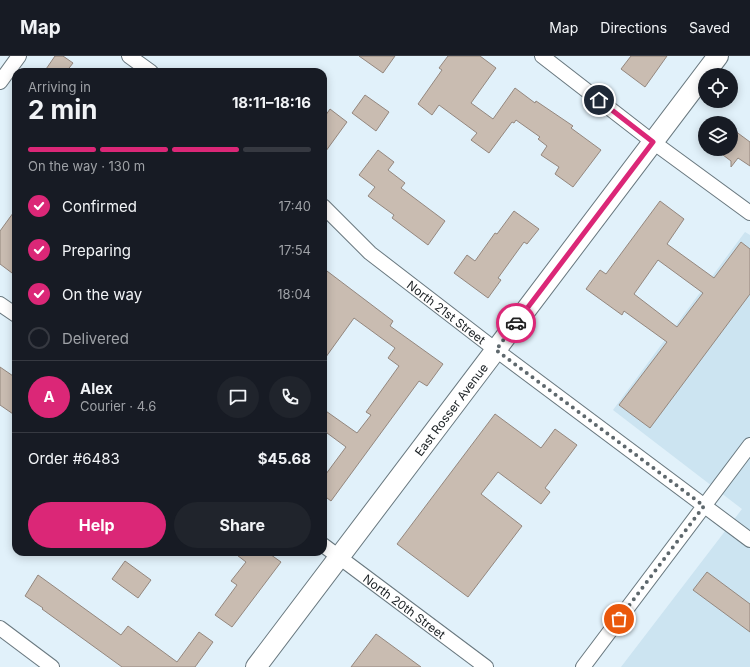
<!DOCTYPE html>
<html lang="en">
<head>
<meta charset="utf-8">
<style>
  body { margin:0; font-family:Inter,sans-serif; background:#20242c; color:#f1f3f6; height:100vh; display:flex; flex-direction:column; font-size:15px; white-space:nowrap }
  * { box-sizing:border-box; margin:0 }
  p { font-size:13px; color:#9ea1a6 }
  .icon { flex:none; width:22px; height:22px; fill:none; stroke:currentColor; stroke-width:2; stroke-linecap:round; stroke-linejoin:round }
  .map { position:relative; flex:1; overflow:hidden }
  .sheet { position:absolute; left:12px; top:12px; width:315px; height:488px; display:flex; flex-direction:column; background:#171b24; border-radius:12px; box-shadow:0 2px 10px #0003 }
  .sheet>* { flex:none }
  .fabs { position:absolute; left:698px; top:12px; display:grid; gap:8px }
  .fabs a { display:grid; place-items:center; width:40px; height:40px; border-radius:50%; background:#171b24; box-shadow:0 2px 10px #0003; font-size:20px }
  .pin { position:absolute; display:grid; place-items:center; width:34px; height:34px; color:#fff; margin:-17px; border:2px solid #fff; border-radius:50%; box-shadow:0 1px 4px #0007 }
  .courier { position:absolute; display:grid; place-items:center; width:40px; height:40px; margin:-20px; border:3px solid #db2777; border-radius:50%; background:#fff; color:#222; box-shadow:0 1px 5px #0007 }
  .headline em { font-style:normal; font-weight:700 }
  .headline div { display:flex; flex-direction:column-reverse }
  .headline { display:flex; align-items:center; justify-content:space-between; height:68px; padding:0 16px }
  h1 { font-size:26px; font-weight:700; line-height:30px }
  .bar { display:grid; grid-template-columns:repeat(4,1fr); gap:6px 4px; align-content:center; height:48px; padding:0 16px }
  .bar i { height:5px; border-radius:3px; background:#363941 }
  .bar .on { background:#db2777 }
  .bar p { grid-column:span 4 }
  .line { display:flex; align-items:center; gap:10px; padding:0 16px; border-top:1px solid #363941 }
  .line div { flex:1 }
  .round { display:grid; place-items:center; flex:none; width:42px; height:42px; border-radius:21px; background:#20242c }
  ol { padding:0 16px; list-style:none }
  li { display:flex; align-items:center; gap:12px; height:44px }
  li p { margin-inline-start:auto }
  li .icon { padding:4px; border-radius:50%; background:#db2777; color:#fff; stroke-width:4 }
  li:last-child { color:#9ea1a6 }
  li i { width:22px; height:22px; border:2px solid #363941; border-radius:50% }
  .button { display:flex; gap:8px; margin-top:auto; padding:8px 16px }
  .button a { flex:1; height:46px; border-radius:24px; background:#db2777; color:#fff; font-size:16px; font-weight:700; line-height:46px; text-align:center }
  .button a+a { background:#20242c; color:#f1f3f6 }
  header { display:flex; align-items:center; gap:24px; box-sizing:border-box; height:56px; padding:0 20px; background:#171b24; border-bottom:1px solid #363941 }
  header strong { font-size:19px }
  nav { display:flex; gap:22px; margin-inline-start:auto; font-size:14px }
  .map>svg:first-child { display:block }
</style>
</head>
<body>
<header>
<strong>Map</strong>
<nav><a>Map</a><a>Directions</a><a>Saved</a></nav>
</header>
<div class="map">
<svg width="750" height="611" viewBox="0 0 750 611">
  <rect width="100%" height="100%" fill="#e1f1fa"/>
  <polygon fill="#cce4f1" points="745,176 750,179 750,611 621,611 742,453 613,354"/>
  <g fill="#c9bcb1" stroke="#94877e" fill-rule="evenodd">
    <polygon points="55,0 63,0 73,7 66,16 44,16"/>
    <polygon points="359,0 395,0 383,17"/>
    <polygon points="448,0 480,0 496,12 471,47 493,63 515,32 535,47 536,45 573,70 571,72 601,94 573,131 555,118 559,111 541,99 547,90 538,83 540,81 516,64 514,67 512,66 489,97 471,84 477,77 439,49 432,59 418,48 442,14 439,12"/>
    <polygon points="631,0 667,0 645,31 621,13"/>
    <polygon points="365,39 389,56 376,75 352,57"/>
    <polygon points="330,53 347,66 323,99 323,63"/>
    <polygon points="731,72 750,86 750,110 738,102 731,111 731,105 715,93 731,93"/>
    <polygon points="378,94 394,106 388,114 405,127 401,132 445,165 428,189 392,162 394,159 368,140 375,131 359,119"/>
    <path d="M660,145l24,18 -17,25 47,34 27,-36 9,7v45l-100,134 -31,-23 48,-63 -43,-31 -2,4 -36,-26 14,-19 6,4zM658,204l45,33 -26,34 -43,-33z"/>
    <polygon points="16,153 16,220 0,208 0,175"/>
    <polygon points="514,155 539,173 527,188 524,186 498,222 501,224 488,242 454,217 467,199 475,205 495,177 497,178"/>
    <polygon points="323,212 393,265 390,270 443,308 427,330 419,325 331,445 323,439 323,422 346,391 323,374 323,353 357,377 371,359 366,356 399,310 388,302 395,292 354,262 323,305"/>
    <polygon points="0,311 16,322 16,360 0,349"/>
    <polygon points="495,358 541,392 555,373 577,389 545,432 550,436 541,448 498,416 481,438 522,470 468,541 397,488"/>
    <polygon points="233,496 267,496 281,506 232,571 215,559 237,529 231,525 246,506"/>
    <polygon points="125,505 151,524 138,542 112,523"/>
    <polygon points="707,516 750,548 750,576 693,534"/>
    <polygon points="38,519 121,579 128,570 177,606 199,576 213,586 195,611 122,611 42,553 43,552 25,540"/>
    <polygon points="376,578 421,611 351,611"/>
  </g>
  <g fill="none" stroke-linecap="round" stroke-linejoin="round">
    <g stroke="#69787f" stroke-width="16">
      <g id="street">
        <polyline points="129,0 151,16"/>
        <polyline points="542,0 653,86 750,157"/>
        <polyline points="0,26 19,0"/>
        <path id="s1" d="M323,150l47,47 126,97 254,190"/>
        <polyline points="0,248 16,259"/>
        <path id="s2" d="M323,489l163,122"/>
        <polyline points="0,572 52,611"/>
        <polyline points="583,611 750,389"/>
      </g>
    </g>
    <g stroke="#69787f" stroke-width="22">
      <g id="secondary">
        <path id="s3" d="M256,611l462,-611"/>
      </g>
    </g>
    <use href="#street" stroke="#fff" stroke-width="14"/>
    <use href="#secondary" stroke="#fff" stroke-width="20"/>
  </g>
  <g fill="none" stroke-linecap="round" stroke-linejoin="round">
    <polyline stroke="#5e686d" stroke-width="4" stroke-dasharray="0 7.2" points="516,267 496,294 704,450 619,563"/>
    <polyline stroke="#db2777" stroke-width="5" points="516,267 653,86 599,44"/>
  </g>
  <g text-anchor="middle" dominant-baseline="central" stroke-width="3" stroke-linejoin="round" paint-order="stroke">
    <g font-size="12" fill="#181e21" stroke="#fff">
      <text stroke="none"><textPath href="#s1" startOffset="163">North 21st Street</textPath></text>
      <text stroke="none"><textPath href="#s3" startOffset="323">East Rosser Avenue</textPath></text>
      <text stroke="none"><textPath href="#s2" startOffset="102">North 20th Street</textPath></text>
    </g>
  </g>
</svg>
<div class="fabs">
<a><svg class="icon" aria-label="locate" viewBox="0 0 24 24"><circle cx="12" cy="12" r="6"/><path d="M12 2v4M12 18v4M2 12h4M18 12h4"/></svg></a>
<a><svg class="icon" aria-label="layers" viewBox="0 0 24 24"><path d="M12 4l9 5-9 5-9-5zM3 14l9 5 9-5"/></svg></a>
</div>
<div class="pin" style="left:619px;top:563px;background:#ea580c"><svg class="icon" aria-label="bag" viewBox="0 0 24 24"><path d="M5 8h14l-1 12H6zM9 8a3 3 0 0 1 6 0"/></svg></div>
<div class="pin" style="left:599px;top:44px;background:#1f2937"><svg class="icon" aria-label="home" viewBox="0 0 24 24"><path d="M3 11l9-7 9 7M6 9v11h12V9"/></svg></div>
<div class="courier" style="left:516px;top:267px"><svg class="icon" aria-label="car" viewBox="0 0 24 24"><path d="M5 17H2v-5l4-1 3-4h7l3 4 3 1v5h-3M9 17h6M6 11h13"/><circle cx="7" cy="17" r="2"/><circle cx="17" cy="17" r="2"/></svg></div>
<section class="sheet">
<div class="headline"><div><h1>2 min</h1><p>Arriving in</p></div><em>18:11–18:16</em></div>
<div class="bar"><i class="on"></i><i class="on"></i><i class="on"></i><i></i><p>On the way · 130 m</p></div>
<ol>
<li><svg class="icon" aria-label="check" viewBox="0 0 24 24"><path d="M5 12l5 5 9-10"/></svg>Confirmed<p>17:40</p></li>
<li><svg class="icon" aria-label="check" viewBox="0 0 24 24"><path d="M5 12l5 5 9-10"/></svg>Preparing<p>17:54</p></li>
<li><svg class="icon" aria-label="check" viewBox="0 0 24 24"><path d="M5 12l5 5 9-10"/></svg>On the way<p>18:04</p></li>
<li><i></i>Delivered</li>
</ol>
<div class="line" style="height:72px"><b class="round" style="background:#db2777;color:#fff">A</b><div><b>Alex</b><p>Courier · 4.6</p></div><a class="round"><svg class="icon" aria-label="chat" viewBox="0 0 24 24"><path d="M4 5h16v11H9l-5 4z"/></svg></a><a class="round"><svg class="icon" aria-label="phone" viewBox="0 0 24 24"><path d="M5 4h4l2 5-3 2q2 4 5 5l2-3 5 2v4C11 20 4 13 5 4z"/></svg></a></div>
<div class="line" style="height:52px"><div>Order #6483</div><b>$45.68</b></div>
<div class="button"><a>Help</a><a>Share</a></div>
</section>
</div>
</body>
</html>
